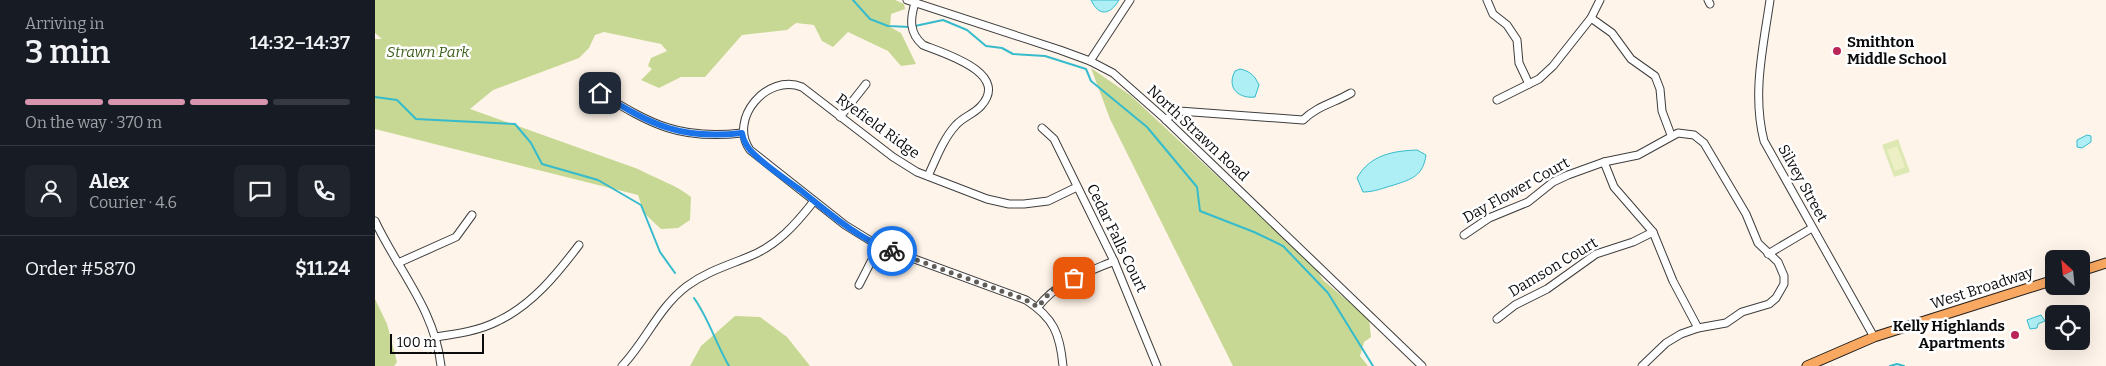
<!DOCTYPE html>
<html lang="en">
<head>
<meta charset="utf-8">
<style>
  body { margin:0; font-family:Bitter,serif; background:#20242c; color:#f1f3f6; height:100vh; display:flex; flex-direction:column; font-size:19px; white-space:nowrap }
  * { box-sizing:border-box; margin:0 }
  p { font-size:16px; color:#9ea1a6 }
  .icon { flex:none; width:28px; height:28px; fill:none; stroke:currentColor; stroke-width:2; stroke-linecap:round; stroke-linejoin:round }
  .map { position:relative; flex:1; overflow:hidden }
  .details { display:flex; flex-direction:column; background:#171b24; width:375px }
  .details>* { flex:none }
  .needle { width:32px; rotate:333deg }
  .buttons { position:absolute; left:1670px; top:250px; display:grid; gap:10px }
  .buttons a { display:grid; place-items:center; width:45px; height:45px; border-radius:8px; background:#171b24; box-shadow:0 5px 20px #0002; font-size:25px }
  .scale { position:absolute; left:15px; bottom:12px; width:94px; box-sizing:border-box; padding-left:5px; border:2px solid #0b0b0b; border-top:0; font-size:14px; line-height:18px; white-space:nowrap; color:#0b0b0b; -webkit-text-stroke:4px #fff; paint-order:stroke }
  .pin { position:absolute; display:grid; place-items:center; width:42px; height:42px; color:#fff; margin:-21px; border-radius:10px; box-shadow:0 2px 8px #0006 }
  .courier { position:absolute; display:grid; place-items:center; width:50px; height:50px; margin:-25px; border:4px solid #1a73e8; border-radius:50%; background:#fff; color:#222; box-shadow:0 1px 6px #0007 }
  .overview em { font-style:normal; font-weight:600 }
  .overview div { display:flex; flex-direction:column-reverse }
  .overview { display:flex; align-items:center; justify-content:space-between; height:85px; padding:0 25px }
  h1 { font-size:32px; font-weight:600; line-height:38px }
  .bar { display:grid; grid-template-columns:repeat(4,1fr); gap:8px 5px; align-content:center; height:60px; padding:0 25px }
  .bar i { height:6px; border-radius:4px; background:#363941 }
  .bar .selected { background:#d896ae }
  .bar p { grid-column:span 4 }
  .line { display:flex; align-items:center; gap:12px; padding:0 25px; border-top:1px solid #363941 }
  .line div { flex:1 }
  .round { display:grid; place-items:center; flex:none; width:52px; height:52px; border-radius:8px; background:#20242c }
  main { display:flex; flex:1; min-height:0 }
  .map>svg:first-child { display:block }
</style>
</head>
<body>
<main>
<section class="details">
<div class="overview"><div><h1>3 min</h1><p>Arriving in</p></div><em>14:32–14:37</em></div>
<div class="bar"><i class="selected"></i><i class="selected"></i><i class="selected"></i><i></i><p>On the way · 370 m</p></div>
<div class="line" style="height:90px"><a class="round"><svg class="icon" aria-label="person" viewBox="0 0 24 24"><circle cx="12" cy="8" r="4"/><path d="M4 21q1-7 8-7t8 7"/></svg></a><div><b>Alex</b><p>Courier · 4.6</p></div><a class="round"><svg class="icon" aria-label="chat" viewBox="0 0 24 24"><path d="M4 5h16v11H9l-5 4z"/></svg></a><a class="round"><svg class="icon" aria-label="phone" viewBox="0 0 24 24"><path d="M5 4h4l2 5-3 2q2 4 5 5l2-3 5 2v4C11 20 4 13 5 4z"/></svg></a></div>
<div class="line" style="height:65px"><div>Order #5870</div><b>$11.24</b></div>
</section>
<div class="map">
<svg width="1731" height="366" viewBox="0 0 1731 366">
  <rect width="100%" height="100%" fill="#fff4e9"/>
  <polygon fill="#dee8b4" points="1523,139 1535,172 1519,177 1507,145"/>
  <g fill="#c6d893">
    <path d="M0,0h520l9,4 1,5 -14,5 -1,13 11,6 15,31 -15,2 -13,-15 -40,-19 -15,15 -11,-6 -8,-16 -18,-2 -9,7 -45,5 -37,42h-24l-22,11 -18,-8 11,-11 -4,-3 3,-8 16,-7 -6,-7 -57,-12 -9,3 -6,13 -10,10 -86,32 -23,19 168,60c18,10 37,15 53,28l-1,23 -12,8 -17,1 -17,-16 -6,-18 -263,-66v-90h7l-7,-6z"/>
    <polygon points="716,68 755,95 940,267 948,280 994,319 996,337 989,342 985,356 993,366 858,366 735,119"/>
    <polygon points="0,299 12,324 22,362 19,366 0,366"/>
    <polygon points="360,316 385,317 412,337 435,366 315,366 326,346"/>
  </g>
  <polygon fill="#edefc5" points="1522,146 1530,167 1520,171 1512,150"/>
  <g fill="#aeeff5" stroke="#36bbcc">
    <path d="M716,0h28c-9,15 -20,17 -28,0z"/>
    <path d="M865,69c10,2 15,7 19,16l-4,12c-16,2 -29,-9 -20,-26z"/>
    <polygon points="1712,135 1716,136 1716,142 1707,148 1702,147 1702,140"/>
    <path d="M1042,150l9,5c-3,21 -14,24 -32,30 -11,3 -20,7 -31,7l-6,-14c13,-23 35,-27 60,-28z"/>
    <polygon points="1666,315 1670,321 1663,324 1662,328 1655,329 1652,320"/>
  </g>
  <g fill="none" stroke-linecap="round" stroke-linejoin="round">
    <g stroke="#36bbcc" stroke-width="2">
      <polyline points="478,0 495,19 513,26 535,27"/>
      <polyline points="540,26 568,20 592,30 611,46 627,48 638,54 670,56 711,69 716,81 772,127 822,187 825,211 879,232 908,246 953,293 998,366"/>
      <polyline points="0,97 22,100 41,119 140,124 156,143 167,164 223,180 266,205 285,252 300,273"/>
      <path d="M319,298c15,21 22,46 35,68"/>
      <polyline points="1515,366 1522,364 1529,366"/>
    </g>
    <g stroke="#3e3e3e" stroke-width="9">
      <g id="minor">
        <polyline points="532,0 685,50 715,61 738,73 789,118 1047,366"/>
        <polyline points="1112,0 1118,14 1132,25 1142,40 1144,63 1154,84"/>
        <polyline points="1333,0 1335,4"/>
        <path d="M1395,0c-7,48 -18,94 -6,141l110,196"/>
        <path d="M540,3c-5,16 -6,30 8,42 20,8 88,28 58,61 -7,8 -18,11 -25,19 -13,14 -20,34 -28,51"/>
        <polyline points="1216,18 1237,33 1256,59 1280,76 1285,89 1287,111 1296,135"/>
        <polyline points="715,61 755,0"/>
        <path d="M225,93c52,32 80,47 142,40"/>
        <polyline points="1122,100 1164,79 1178,66 1216,18 1225,0"/>
        <polyline points="465,117 491,84"/>
        <path d="M791,120l7,-7 6,-2 124,9c14,-14 31,-17 48,-27"/>
        <polyline points="667,128 679,139 739,261 782,366"/>
        <polyline points="1229,162 1239,187 1278,232 1298,281 1323,328"/>
        <path d="M0,221c23,49 60,89 66,145"/>
        <polyline points="1089,235 1114,218 1153,202 1178,182 1193,175 1229,162 1263,155 1303,133 1319,135 1329,143 1371,214 1383,243 1403,262 1409,276 1409,284 1401,298 1394,304 1367,312 1351,323 1323,328 1306,334 1291,343 1267,366"/>
        <polyline points="1393,254 1437,228"/>
        <polyline points="23,263 81,237 97,215"/>
        <polyline points="484,285 504,246"/>
        <path d="M663,307c19,-25 48,-34 76,-46"/>
        <polyline points="1122,319 1140,305 1172,289 1221,254 1258,242 1278,232"/>
        <path d="M60,337c21,-3 44,-6 63,-16 34,-16 59,-47 81,-76"/>
        <path d="M247,366c24,-25 36,-58 65,-80 19,-14 39,-20 61,-29 29,-11 48,-33 66,-56"/>
        <path d="M688,366c-3,-32 -9,-48 -37,-66l-147,-54 -34,-21 -95,-75c-22,-31 17,-77 52,-63l91,70 24,15 70,27 22,5h15l24,-3 29,-14"/>
      </g>
    </g>
    <g stroke="#1c1c1c" stroke-width="11">
      <g id="major">
        <polyline points="1706,271 1731,263"/>
        <polyline points="1432,366 1499,337 1679,280"/>
      </g>
    </g>
    <use href="#minor" stroke="#fff" stroke-width="7"/>
    <use href="#major" stroke="#f8a860" stroke-width="9"/>
  </g>
  <g fill="none" stroke-linecap="round" stroke-linejoin="round">
    <polyline stroke="#605d59" stroke-width="5" stroke-dasharray="0 9" points="517,251 651,300 663,307 677,290 699,278"/>
    <path stroke="#1a73e8" stroke-width="6" d="M225,93c52,32 80,47 142,40 1,6 4,12 8,17 14,15 33,27 49,39 29,23 58,49 93,62"/>
  </g>
  <g fill="#b92556" stroke="#fff" stroke-width="2">
    <circle cx="1462" cy="51" r="5"/>
    <circle cx="1640" cy="335" r="5"/>
  </g>
  <g text-anchor="middle" dominant-baseline="central" stroke-width="5" stroke-linejoin="round" paint-order="stroke">
    <g font-size="15" font-weight="bold" fill="#0b0b0b" stroke="#fff" text-anchor="start">
      <text x="1472" y="42">Smithton<tspan x="1472" dy="17">Middle School</tspan></text>
      <text x="1630" y="326" text-anchor="end">Kelly Highlands<tspan x="1630" dy="17">Apartments</tspan></text>
    </g>
    <g font-size="15" font-style="italic" fill="#3e611d" stroke="#fff">
      <text x="53" y="52">Strawn Park</text>
    </g>
    <g font-size="15" fill="#0b0b0b" stroke="#fff">
      <text transform="translate(503 126) rotate(36)">Ryefield Ridge</text>
      <text transform="translate(823 133) rotate(43)">North Strawn Road</text>
      <text transform="translate(1428 183) rotate(61)">Silvey Street</text>
      <text transform="translate(1141 190) rotate(-29)">Day Flower Court</text>
      <text transform="translate(742 238) rotate(64)">Cedar Falls Court</text>
      <text transform="translate(1178 267) rotate(-31)">Damson Court</text>
      <text transform="translate(1607 288) rotate(-18)">West Broadway</text>
    </g>
  </g>
</svg>
<div class="buttons">
<a><svg class="needle" viewBox="-14 -14 28 28"><path d="M0-13l5 13h-10z" fill="#e53935"/><path d="M0 13l5-13h-10z" fill="#9ea1a6"/></svg></a>
<a><svg class="icon" aria-label="locate" viewBox="0 0 24 24"><circle cx="12" cy="12" r="6"/><path d="M12 2v4M12 18v4M2 12h4M18 12h4"/></svg></a>
</div>
<div class="scale">100 m</div>
<div class="pin" style="left:699px;top:278px;background:#ea580c"><svg class="icon" aria-label="bag" viewBox="0 0 24 24"><path d="M5 8h14l-1 12H6zM9 8a3 3 0 0 1 6 0"/></svg></div>
<div class="pin" style="left:225px;top:93px;background:#1f2937"><svg class="icon" aria-label="home" viewBox="0 0 24 24"><path d="M3 11l9-7 9 7M6 9v11h12V9"/></svg></div>
<div class="courier" style="left:517px;top:251px"><svg class="icon" aria-label="bike" viewBox="0 0 24 24"><circle cx="6" cy="16" r="4"/><circle cx="18" cy="16" r="4"/><path d="M6 16l4-8h5l3 8M10 8l3 8H6M13 5h3"/></svg></div>
</div>
</main>
</body>
</html>
